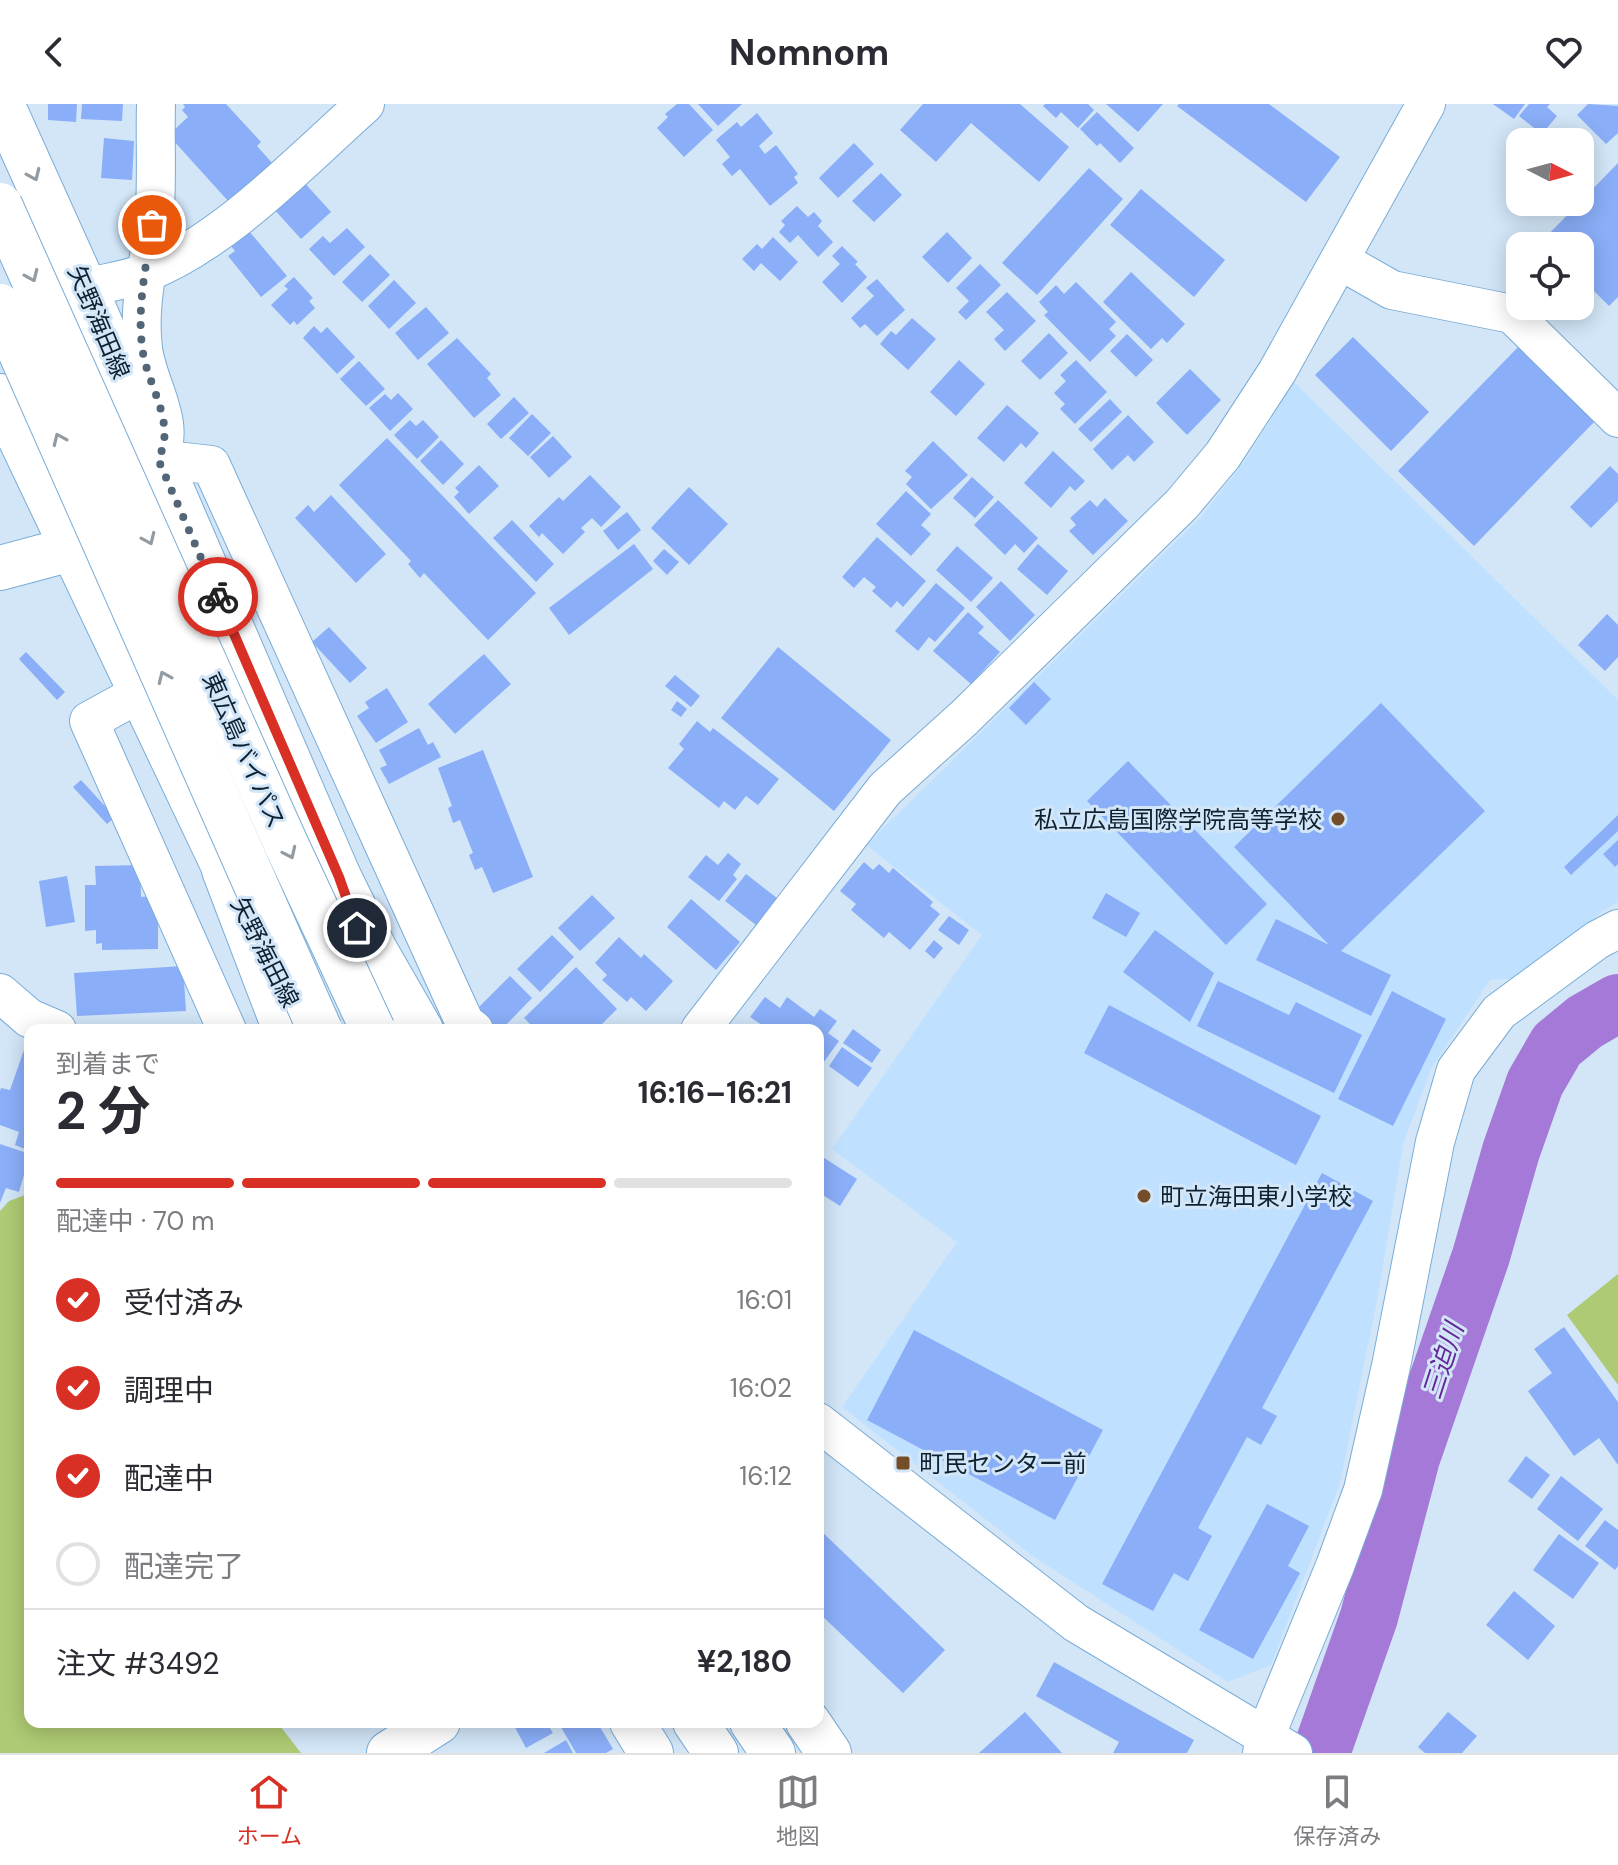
<!DOCTYPE html>
<html lang="ja">
<head>
<meta charset="utf-8">
<style>
  body { margin:0; font-family:"DM Sans","Noto Sans JP",sans-serif; background:#f2f2f3; color:#2b2b33; height:100vh; display:flex; flex-direction:column; font-size:30px; white-space:nowrap }
  * { box-sizing:border-box; margin:0 }
  p { font-size:26px; color:#7c7c81 }
  .icon { flex:none; width:44px; height:44px; fill:none; stroke:currentColor; stroke-width:2; stroke-linecap:round; stroke-linejoin:round }
  .map { position:relative; flex:1; overflow:hidden }
  .sheet { position:absolute; left:24px; top:920px; width:800px; height:704px; display:flex; flex-direction:column; background:#fff; border-radius:16px; box-shadow:0 4px 20px #0003 }
  .sheet>* { flex:none }
  .needle { width:52px; rotate:96deg }
  .fabs { position:absolute; left:1506px; top:24px; display:grid; gap:16px }
  .fabs a { display:grid; place-items:center; width:88px; height:88px; border-radius:16px; background:#fff; box-shadow:0 4px 20px #0003; font-size:40px }
  .pin { position:absolute; display:grid; place-items:center; width:68px; height:68px; color:#fff; margin:-34px; border:4px solid #fff; border-radius:50%; box-shadow:0 2px 8px #0007 }
  .courier { position:absolute; display:grid; place-items:center; width:80px; height:80px; margin:-40px; border:6px solid #d93025; border-radius:50%; background:#fff; color:#222; box-shadow:0 2px 10px #0007 }
  .headline em { font-style:normal; font-weight:700 }
  .headline div { display:flex; flex-direction:column-reverse }
  .headline { display:flex; align-items:center; justify-content:space-between; height:136px; padding:0 32px }
  h1 { font-size:52px; font-weight:700; line-height:60px }
  .bar { display:grid; grid-template-columns:repeat(4,1fr); gap:12px 8px; align-content:center; height:96px; padding:0 32px }
  .bar i { height:10px; border-radius:6px; background:#e1e1e2 }
  .bar .selected { background:#d93025 }
  .bar p { grid-column:span 4 }
  .line { display:flex; align-items:center; gap:20px; padding:0 32px; border-top:2px solid #e1e1e2 }
  .line div { flex:1 }
  ol { padding:0 32px; list-style:none }
  li { display:flex; align-items:center; gap:24px; height:88px }
  li p { margin-inline-start:auto }
  li .icon { padding:8px; border-radius:50%; background:#d93025; color:#fff; stroke-width:4 }
  li:last-child { color:#7c7c81 }
  li i { width:44px; height:44px; border:4px solid #e1e1e2; border-radius:50% }
  header { display:flex; justify-content:space-between; align-items:center; height:104px; padding:0 32px; background:#fff; font-size:36px; font-weight:700 }
  .menu { display:flex; justify-content:space-around; align-items:center; height:112px; border-top:2px solid #e1e1e2; background:#fff; font-size:22px; color:#7c7c81 }
  .menu a { display:grid; justify-items:center; gap:4px }
  .menu .selected { color:#d93025 }
  .map>svg:first-child { display:block }
</style>
</head>
<body>
<header><svg class="icon" aria-label="back" viewBox="0 0 24 24"><path d="M15 5l-7 7 7 7"/></svg>Nomnom<svg class="icon" aria-label="heart" viewBox="0 0 24 24"><path d="M12 20l-8-8c-3-5 5-10 8-4 3-6 11-1 8 4z"/></svg></header>
<div class="map">
<svg width="1618" height="1649" viewBox="0 0 1618 1649">
  <rect width="100%" height="100%" fill="#d2e6f8"/>
  <polygon fill="#bfe1ff" points="1294,278 1618,596 1618,798 1604,806 1524,874 1490,876 1432,963 1403,1040 1377,1197 1340,1379 1271,1561 1228,1578 1034,1453 842,1303 957,1138 832,1045 982,831 866,741 1201,413 1246,355"/>
  <g fill="#aeca74">
    <polygon points="30,1089 30,1618 277,1618 301,1649 0,1649 0,1107 9,1097"/>
    <polygon points="1618,1170 1618,1281 1567,1211"/>
  </g>
  <g fill="none" stroke-linecap="round" stroke-linejoin="round">
    <polyline stroke="#a579d8" stroke-width="58" points="1321,1649 1369,1513 1411,1354 1481,1152 1511,1047 1535,979 1557,941 1585,918 1618,899"/>
  </g>
  <g fill="#8aaef8">
    <polygon points="48,0 77,0 76,18 48,16"/>
    <polygon points="82,0 123,0 122,17 81,15"/>
    <polygon points="183,0 226,0 261,38 257,42 272,59 229,98 172,35 172,28 188,13 182,6 185,3"/>
    <polygon points="677,0 689,0 713,26 684,53 657,24 668,13 665,10"/>
    <polygon points="698,0 742,0 718,22"/>
    <polygon points="923,0 1020,0 1069,43 1039,78 971,19 936,58 900,26"/>
    <polygon points="1045,0 1088,0 1094,6 1078,24 1061,8 1056,14 1043,2"/>
    <polygon points="1106,0 1163,0 1138,28"/>
    <polygon points="1179,0 1269,0 1340,53 1306,98 1177,2"/>
    <polygon points="1493,0 1525,0 1514,15"/>
    <polygon points="1529,0 1550,0 1547,3 1557,12 1542,30 1519,12"/>
    <polygon points="1588,0 1618,2 1618,29 1606,40 1577,11"/>
    <polygon points="1097,8 1134,44 1120,59 1100,39 1097,42 1080,25"/>
    <polygon points="757,9 773,29 759,42 765,50 776,41 798,70 794,73 798,79 770,102 740,65 732,72 722,60 730,53 716,36 737,18 741,23"/>
    <polygon points="104,34 134,37 132,76 101,74"/>
    <polygon points="854,39 874,60 838,94 819,74"/>
    <polygon points="1618,59 1618,193 1609,202 1580,173 1580,142 1549,142 1543,136"/>
    <polygon points="1089,64 1123,95 1037,191 1002,159"/>
    <polygon points="881,69 902,91 874,118 852,97"/>
    <polygon points="302,76 331,108 301,135 272,103"/>
    <polygon points="1141,85 1225,156 1194,193 1110,121"/>
    <polygon points="797,102 808,113 814,108 822,117 818,122 833,138 818,153 798,131 790,139 779,128 785,121 781,117"/>
    <polygon points="347,124 365,143 334,172 309,145 323,132 330,139"/>
    <polygon points="248,126 287,172 261,193 228,152 235,147 230,141"/>
    <polygon points="947,128 972,154 948,179 922,153"/>
    <polygon points="773,133 798,158 780,177 761,159 754,167 742,155 757,140 762,145"/>
    <polygon points="842,142 858,158 855,160 867,173 842,199 822,178 840,160 832,152"/>
    <polygon points="370,150 390,171 362,198 342,178"/>
    <polygon points="980,160 1001,181 966,216 958,208 969,197 956,184"/>
    <polygon points="1131,168 1185,220 1167,239 1162,234 1151,245 1103,198"/>
    <polygon points="294,173 313,194 309,197 315,204 297,221 294,217 290,221 271,201 288,185 284,182"/>
    <polygon points="877,175 905,206 877,232 865,220 860,224 851,214 874,192 866,184"/>
    <polygon points="394,176 416,199 389,225 368,202"/>
    <polygon points="1076,178 1116,218 1109,225 1116,232 1090,258 1044,211 1048,208 1039,198 1056,181 1064,190"/>
    <polygon points="1007,188 1036,217 1005,247 994,235 1004,226 986,208"/>
    <polygon points="426,203 449,229 418,256 395,229"/>
    <polygon points="912,214 936,235 908,266 880,240 891,227 896,231"/>
    <polygon points="314,222 321,229 327,223 355,253 337,270 303,234"/>
    <polygon points="1049,229 1068,249 1040,276 1021,257"/>
    <polygon points="1127,230 1153,256 1136,273 1110,247"/>
    <polygon points="1353,233 1429,308 1391,347 1315,271"/>
    <polygon points="457,234 491,270 487,274 501,291 474,314 427,260"/>
    <polygon points="1520,241 1596,316 1474,442 1398,367"/>
    <polygon points="959,256 985,280 956,312 930,288"/>
    <polygon points="1076,256 1107,288 1075,320 1060,305 1065,300 1054,289 1066,277 1060,271"/>
    <polygon points="359,257 385,285 366,302 340,275"/>
    <polygon points="1190,265 1221,296 1187,331 1156,299"/>
    <polygon points="398,289 413,305 390,327 369,304 385,290 391,296"/>
    <polygon points="514,293 529,309 501,335 487,320"/>
    <polygon points="1110,295 1122,308 1091,338 1078,325"/>
    <polygon points="1007,301 1039,329 1026,344 1021,339 1004,358 977,334"/>
    <polygon points="532,310 551,329 528,352 509,334"/>
    <polygon points="1128,311 1154,338 1134,358 1128,351 1112,366 1093,345"/>
    <polygon points="410,316 416,322 423,316 439,333 417,355 394,331"/>
    <polygon points="553,332 572,353 549,374 530,353"/>
    <polygon points="387,334 536,489 488,536 424,469 420,474 408,460 411,457 339,381"/>
    <polygon points="441,336 464,360 443,381 420,357"/>
    <polygon points="933,337 968,371 931,405 906,380 912,373 905,367"/>
    <polygon points="1053,347 1085,377 1075,387 1070,382 1051,404 1024,379"/>
    <polygon points="479,361 499,382 469,410 454,393 459,388 455,384"/>
    <polygon points="1610,362 1618,370 1618,397 1591,424 1570,403"/>
    <polygon points="590,371 621,403 601,423 592,414 581,424 585,428 563,450 542,429 539,433 529,422 559,393 563,397"/>
    <polygon points="972,373 994,393 975,414 953,394"/>
    <polygon points="689,383 728,420 689,461 651,424"/>
    <polygon points="906,387 931,410 921,421 931,430 911,452 876,420"/>
    <polygon points="331,391 386,450 356,479 295,414 308,401 314,408"/>
    <polygon points="1105,394 1128,417 1093,451 1069,427 1076,421 1070,414 1090,396 1097,403"/>
    <polygon points="998,396 1038,434 1024,449 1015,440 1005,451 974,421"/>
    <polygon points="627,408 641,426 618,446 603,427"/>
    <polygon points="512,416 554,460 536,478 493,434"/>
    <polygon points="877,433 926,477 903,503 897,497 891,504 872,487 876,483 864,473 854,484 842,473"/>
    <polygon points="634,440 653,465 569,531 549,504"/>
    <polygon points="1038,440 1068,467 1047,491 1017,465"/>
    <polygon points="957,442 993,474 971,498 936,466"/>
    <polygon points="664,445 679,458 667,471 653,457"/>
    <polygon points="1001,477 1035,511 1010,537 976,503"/>
    <polygon points="936,479 965,504 935,538 929,533 918,547 895,527"/>
    <polygon points="968,508 984,523 978,529 1000,548 971,580 933,547"/>
    <polygon points="1607,510 1618,521 1618,553 1605,567 1578,541"/>
    <polygon points="329,523 367,564 350,579 312,538"/>
    <polygon points="778,543 891,636 834,707 721,614"/>
    <polygon points="26,548 65,588 57,596 19,555"/>
    <polygon points="484,550 511,580 455,630 428,600"/>
    <polygon points="675,571 700,592 691,603 665,582"/>
    <polygon points="1034,578 1051,595 1026,621 1009,604"/>
    <polygon points="387,584 408,618 376,639 357,612 369,604 365,598"/>
    <polygon points="677,597 687,605 681,613 671,606"/>
    <polygon points="1381,599 1485,707 1341,847 1391,871 1371,912 1256,856 1276,815 1329,841 1234,743"/>
    <polygon points="697,617 710,628 713,624 779,675 758,701 746,692 735,706 724,697 719,704 668,664 684,645 679,640"/>
    <polygon points="419,624 428,641 433,638 441,653 389,680 380,664 387,661 379,646"/>
    <polygon points="483,646 533,773 493,789 482,763 475,766 469,751 473,749 460,716 453,719 448,704 452,702 438,664"/>
    <polygon points="1128,657 1267,800 1226,841 1087,697"/>
    <polygon points="81,676 115,713 107,720 73,683"/>
    <polygon points="1618,711 1618,727 1571,771 1564,763"/>
    <polygon points="1618,736 1618,760 1615,763 1603,750"/>
    <polygon points="728,749 741,760 733,771 737,775 719,797 688,773 706,751 718,761"/>
    <polygon points="864,758 873,766 879,760 889,769 893,764 933,798 930,802 940,810 910,846 889,828 884,834 851,806 856,800 840,787"/>
    <polygon points="140,761 141,793 151,792 152,805 158,805 158,845 102,846 102,839 96,840 96,826 85,827 85,781 96,781 95,762"/>
    <polygon points="746,770 777,794 756,821 725,797"/>
    <polygon points="67,772 75,818 46,823 39,777"/>
    <polygon points="1106,789 1140,809 1126,833 1092,814"/>
    <polygon points="592,791 615,814 580,847 558,824"/>
    <polygon points="691,795 740,838 716,866 667,823"/>
    <polygon points="949,812 969,826 959,841 938,826"/>
    <polygon points="1155,826 1214,869 1190,918 1123,868"/>
    <polygon points="552,831 574,853 540,888 517,865"/>
    <polygon points="619,833 641,854 644,850 673,877 646,907 631,893 627,898 602,876 607,871 595,859"/>
    <polygon points="934,836 943,844 934,855 925,847"/>
    <polygon points="183,862 186,907 77,912 74,869"/>
    <polygon points="576,863 617,905 596,926 536,926 524,914"/>
    <polygon points="510,872 532,894 501,926 496,926 476,906"/>
    <polygon points="1218,877 1289,911 1296,898 1362,931 1334,989 1197,922"/>
    <polygon points="1392,887 1446,915 1393,1022 1338,995"/>
    <polygon points="765,893 780,904 787,893 814,913 820,905 837,917 828,929 839,937 818,966 818,926 769,926 750,913"/>
    <polygon points="1109,901 1321,1012 1296,1061 1084,949"/>
    <polygon points="853,925 881,946 872,959 843,939"/>
    <polygon points="842,943 872,964 858,983 829,962"/>
    <polygon points="24,946 30,948 30,1047 15,1041 19,1028 0,1021 0,987 1,984 10,986"/>
    <polygon points="0,1040 30,1050 19,1088 6,1084 0,1099"/>
    <polygon points="818,1050 857,1075 840,1102 818,1088"/>
    <polygon points="1322,1069 1373,1097 1262,1304 1277,1312 1261,1341 1247,1333 1198,1424 1212,1432 1188,1477 1174,1469 1153,1507 1102,1480"/>
    <polygon points="1564,1223 1618,1298 1618,1361 1599,1334 1574,1352 1528,1287 1552,1269 1534,1245"/>
    <polygon points="914,1226 1103,1326 1055,1416 867,1316"/>
    <polygon points="1526,1352 1550,1371 1532,1395 1508,1377"/>
    <polygon points="1561,1372 1603,1405 1578,1437 1537,1405"/>
    <polygon points="1267,1400 1309,1422 1288,1462 1300,1469 1253,1555 1199,1526"/>
    <polygon points="1605,1416 1618,1426 1618,1462 1615,1466 1585,1442"/>
    <polygon points="818,1424 945,1546 903,1589 818,1508"/>
    <polygon points="1559,1430 1599,1459 1573,1495 1533,1466"/>
    <polygon points="1514,1487 1555,1522 1528,1556 1486,1521"/>
    <polygon points="1054,1558 1194,1636 1187,1649 1113,1649 1119,1638 1036,1592"/>
    <polygon points="1025,1608 1062,1649 979,1649"/>
    <polygon points="1448,1608 1477,1632 1462,1649 1425,1649 1418,1643"/>
    <polygon points="512,1618 546,1618 553,1629 526,1644"/>
    <polygon points="558,1618 597,1618 613,1645 606,1649 576,1649"/>
    <polygon points="566,1636 573,1649 544,1649"/>
  </g>
  <g fill="none" stroke-linecap="round" stroke-linejoin="round">
    <g stroke="#79acd6" stroke-width="40">
      <g id="street">
        <path d="M156,0c-1,35 1,70 -1,104 -3,48 -18,92 -12,140 4,37 35,76 15,111l53,6 248,545 6,13 9,7"/>
        <polyline points="1341,157 1392,186 1512,210 1618,314"/>
        <path d="M85,184c20,-5 41,-8 60,-15 79,-30 157,-113 220,-169"/>
        <polyline points="140,589 89,617 227,926"/>
        <polyline points="0,889 29,914 57,926"/>
        <polyline points="700,926 885,685 964,614 1182,400 1223,351 1277,268 1426,0"/>
        <polyline points="818,1318 1076,1519 1293,1649"/>
        <polyline points="1262,1649 1265,1633 1335,1462 1363,1386 1391,1262 1435,1038 1456,966 1499,908 1597,836 1618,825"/>
      </g>
    </g>
    <g stroke="#79acd6" stroke-width="46">
      <g id="secondary">
        <polyline points="2,0 85,184 339,773 352,809"/>
        <polyline points="0,292 241,799"/>
        <polyline points="0,464 71,445 95,429"/>
        <polyline points="389,1649 438,1618"/>
      </g>
    </g>
    <g stroke="#79acd6" stroke-width="46">
      <g id="highway">
        <polyline points="224,766 285,926"/>
        <polyline points="339,773 375,846 421,926"/>
        <polyline points="632,1618 651,1649"/>
        <polyline points="695,1618 716,1649"/>
        <polyline points="752,1618 773,1649"/>
        <polyline points="808,1618 829,1649"/>
      </g>
    </g>
    <use href="#street" stroke="#fff" stroke-width="38"/>
    <use href="#secondary" stroke="#fff" stroke-width="44"/>
    <use href="#highway" stroke="#fff" stroke-width="44"/>
    <g stroke="#79acd6" stroke-width="46" stroke-linecap="butt">
      <g id="highway-bridge">
        <polyline points="0,101 286,740 373,926"/>
        <polyline points="0,202 320,926"/>
      </g>
    </g>
    <use href="#highway-bridge" stroke="#fff" stroke-width="44"/>
  </g>
  <defs><path id="oneway-chevron" d="M-2-3.5L2.5 0L-2 3.5" fill="none" stroke-width="1.6" stroke-linecap="round" stroke-linejoin="round" transform="scale(2)"/></defs>
  <g stroke="#929ba2">
    <use href="#oneway-chevron" transform="translate(34 71) rotate(66)"/>
    <use href="#oneway-chevron" transform="translate(32 172) rotate(66)"/>
    <use href="#oneway-chevron" transform="translate(59 335) rotate(-114)"/>
    <use href="#oneway-chevron" transform="translate(149 435) rotate(66)"/>
    <use href="#oneway-chevron" transform="translate(164 573) rotate(-114)"/>
    <use href="#oneway-chevron" transform="translate(290 749) rotate(65)"/>
  </g>
  <g fill="none" stroke-linecap="round" stroke-linejoin="round">
    <path stroke="#526677" stroke-width="8" stroke-dasharray="0 14.4" d="M152,121c-6,43 -16,85 -9,128 6,35 34,72 15,106l60,138"/>
    <polyline stroke="#d93025" stroke-width="10" points="218,493 339,773 357,824"/>
  </g>
  <g fill="#734e29" stroke="#d2e6f8" stroke-width="3">
    <circle cx="1338" cy="715" r="8"/>
    <circle cx="1144" cy="1092" r="8"/>
    <rect x="895" y="1351" width="16" height="16" rx="4"/>
  </g>
  <g text-anchor="middle" dominant-baseline="central" stroke-width="6" stroke-linejoin="round" paint-order="stroke">
    <g font-size="24" fill="#0d2131" stroke="#d2e6f8">
      <text transform="translate(99 218) rotate(67)">矢野海田線</text>
      <text transform="translate(244 646) rotate(66)">東広島バイパス</text>
      <text transform="translate(265 848) rotate(63)">矢野海田線</text>
    </g>
    <g font-size="24" fill="#0d2131" stroke="#d2e6f8" text-anchor="start">
      <text x="1322" y="715" text-anchor="end">私立広島国際学院高等学校</text>
      <text x="1160" y="1092">町立海田東小学校</text>
      <text x="919" y="1359">町民センター前</text>
    </g>
    <g font-size="26" font-style="italic" fill="#642999" stroke="#d2e6f8">
      <text transform="translate(1443 1257) rotate(-72)">三迫川</text>
    </g>
  </g>
</svg>
<div class="fabs">
<a><svg class="needle" viewBox="-14 -14 28 28"><path d="M0-13l5 13h-10z" fill="#e53935"/><path d="M0 13l5-13h-10z" fill="#7c7c81"/></svg></a>
<a><svg class="icon" aria-label="locate" viewBox="0 0 24 24"><circle cx="12" cy="12" r="6"/><path d="M12 2v4M12 18v4M2 12h4M18 12h4"/></svg></a>
</div>
<div class="pin" style="left:152px;top:121px;background:#ea580c"><svg class="icon" aria-label="bag" viewBox="0 0 24 24"><path d="M5 8h14l-1 12H6zM9 8a3 3 0 0 1 6 0"/></svg></div>
<div class="pin" style="left:357px;top:824px;background:#1f2937"><svg class="icon" aria-label="home" viewBox="0 0 24 24"><path d="M3 11l9-7 9 7M6 9v11h12V9"/></svg></div>
<div class="courier" style="left:218px;top:493px"><svg class="icon" aria-label="bike" viewBox="0 0 24 24"><circle cx="6" cy="16" r="4"/><circle cx="18" cy="16" r="4"/><path d="M6 16l4-8h5l3 8M10 8l3 8H6M13 5h3"/></svg></div>
<section class="sheet">
<div class="headline"><div><h1>2 分</h1><p>到着まで</p></div><em>16:16–16:21</em></div>
<div class="bar"><i class="selected"></i><i class="selected"></i><i class="selected"></i><i></i><p>配達中 · 70 m</p></div>
<ol>
<li><svg class="icon" aria-label="check" viewBox="0 0 24 24"><path d="M5 12l5 5 9-10"/></svg>受付済み<p>16:01</p></li>
<li><svg class="icon" aria-label="check" viewBox="0 0 24 24"><path d="M5 12l5 5 9-10"/></svg>調理中<p>16:02</p></li>
<li><svg class="icon" aria-label="check" viewBox="0 0 24 24"><path d="M5 12l5 5 9-10"/></svg>配達中<p>16:12</p></li>
<li><i></i>配達完了</li>
</ol>
<div class="line" style="height:104px"><div>注文 #3492</div><b>¥2,180</b></div>
</section>
</div>
<nav class="menu">
<a class="selected"><svg class="icon" aria-label="home" viewBox="0 0 24 24"><path d="M3 11l9-7 9 7M6 9v11h12V9"/></svg>ホーム</a>
<a><svg class="icon" aria-label="map" viewBox="0 0 24 24"><path d="M3 6l6-2 6 2 6-2v14l-6 2-6-2-6 2zM9 4v14M15 6v14"/></svg>地図</a>
<a><svg class="icon" aria-label="saved" viewBox="0 0 24 24"><path d="M7 4h10v16l-5-4-5 4z"/></svg>保存済み</a>
</nav>
</body>
</html>
